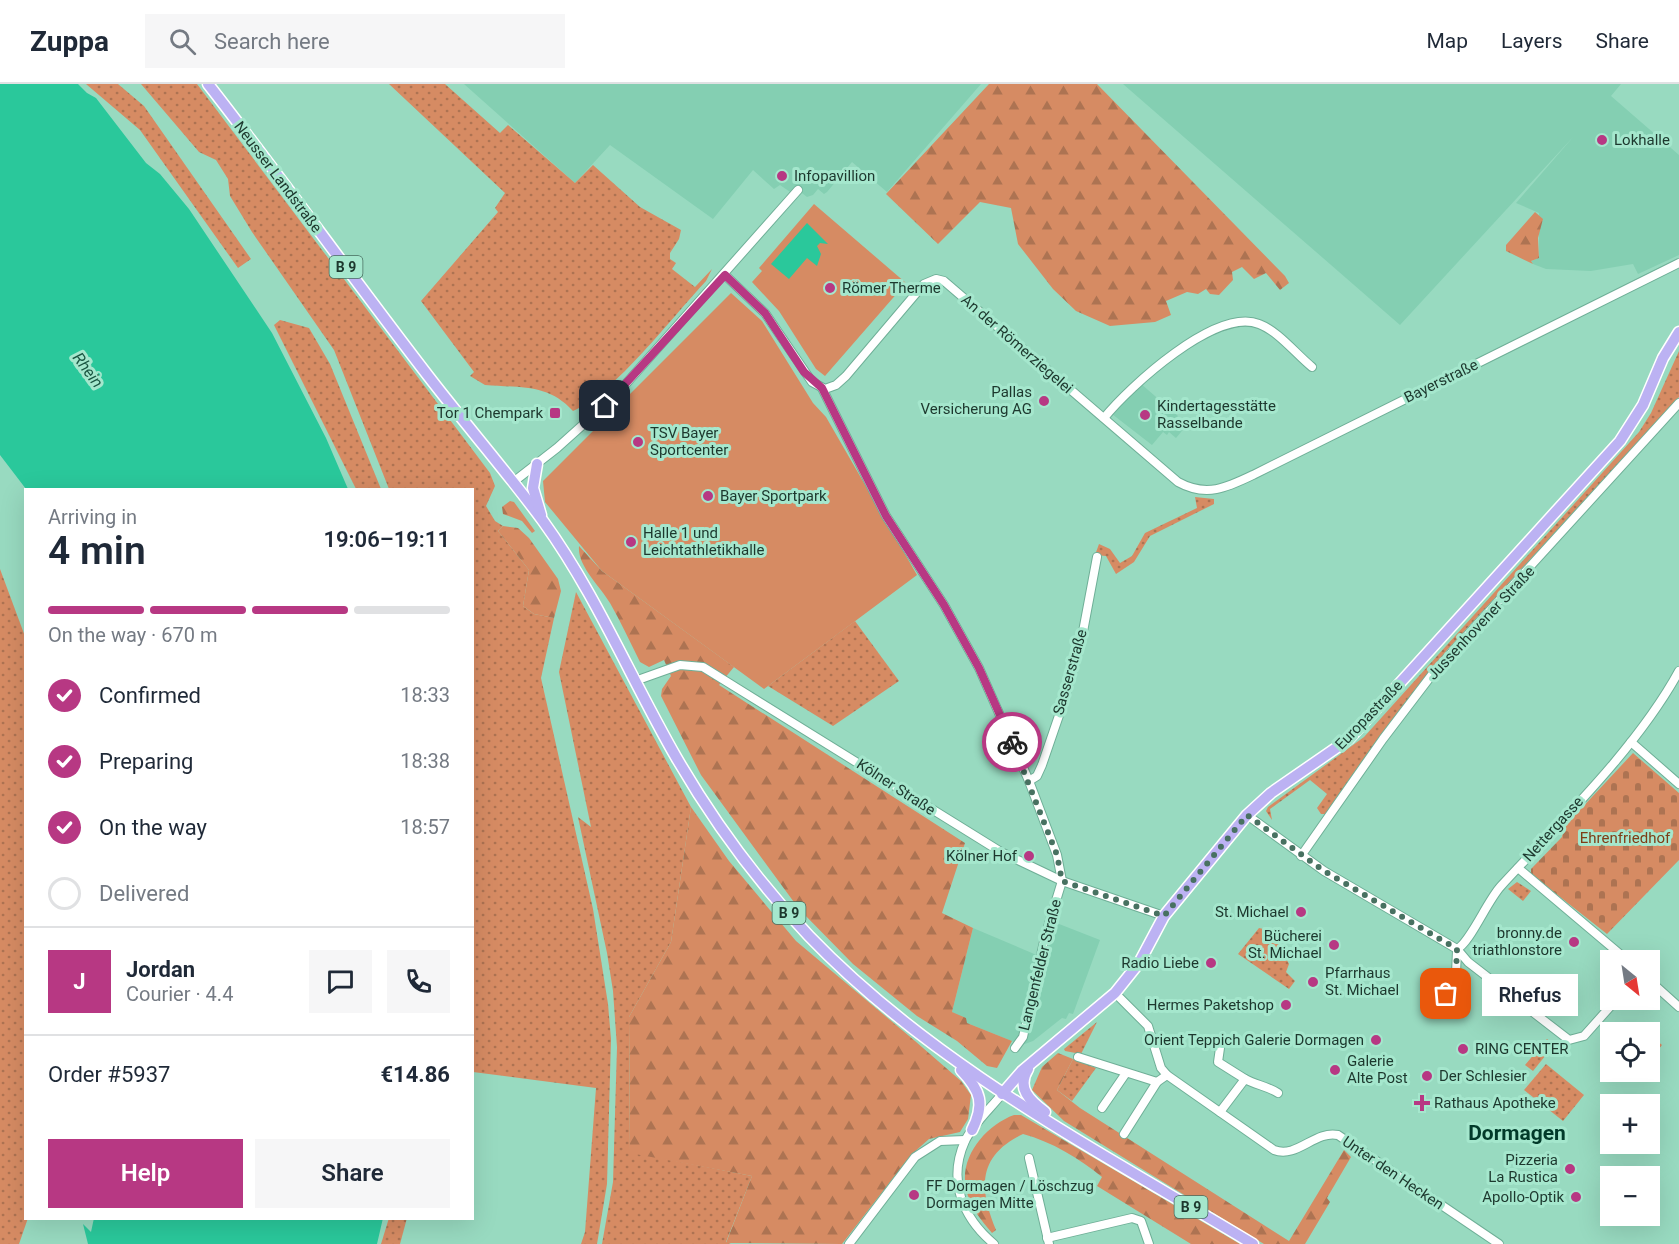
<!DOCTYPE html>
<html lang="en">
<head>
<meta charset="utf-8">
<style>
  body { margin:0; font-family:Roboto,sans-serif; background:#f6f6f7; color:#1f2937; height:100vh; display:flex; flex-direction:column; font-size:22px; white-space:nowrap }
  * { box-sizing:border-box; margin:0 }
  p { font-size:20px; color:#747a83 }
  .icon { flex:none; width:33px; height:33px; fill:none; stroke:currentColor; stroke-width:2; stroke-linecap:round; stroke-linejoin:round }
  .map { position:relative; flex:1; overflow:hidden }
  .panel { position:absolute; left:24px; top:404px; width:450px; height:732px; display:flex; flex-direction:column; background:#fff; border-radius:0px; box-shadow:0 6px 24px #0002 }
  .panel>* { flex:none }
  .needle { width:39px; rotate:150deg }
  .fabs { position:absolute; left:1600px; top:866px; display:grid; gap:12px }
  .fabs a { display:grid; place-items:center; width:60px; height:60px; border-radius:0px; background:#fff; box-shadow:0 6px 24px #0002; font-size:30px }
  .pin { position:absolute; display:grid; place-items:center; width:51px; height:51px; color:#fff; margin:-26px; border-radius:12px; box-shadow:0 3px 9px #0006 }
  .courier { position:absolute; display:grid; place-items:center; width:60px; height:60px; margin:-30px; border:4px solid #b73883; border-radius:50%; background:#fff; color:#222; box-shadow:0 2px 8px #0007 }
  .bubble { position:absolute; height:42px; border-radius:0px; background:#fff; box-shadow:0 6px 24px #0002; font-size:20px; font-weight:600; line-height:42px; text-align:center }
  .summary em { font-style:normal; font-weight:600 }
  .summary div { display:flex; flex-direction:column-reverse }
  .summary { display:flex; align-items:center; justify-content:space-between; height:102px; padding:0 24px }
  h1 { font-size:39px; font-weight:600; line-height:45px }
  .bar { display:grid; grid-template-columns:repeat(4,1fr); gap:9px 6px; align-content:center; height:72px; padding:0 24px }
  .bar i { height:8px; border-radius:4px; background:#e0e1e3 }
  .bar .active { background:#b73883 }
  .bar p { grid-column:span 4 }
  .line { display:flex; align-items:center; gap:15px; padding:0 24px; border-top:2px solid #e0e1e3 }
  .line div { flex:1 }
  .round { display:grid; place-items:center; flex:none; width:63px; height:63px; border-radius:0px; background:#f6f6f7 }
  ol { padding:0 24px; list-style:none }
  li { display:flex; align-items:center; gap:18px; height:66px }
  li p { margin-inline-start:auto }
  li .icon { padding:6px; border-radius:50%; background:#b73883; color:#fff; stroke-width:4 }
  li:last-child { color:#747a83 }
  li i { width:33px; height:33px; border:3px solid #e0e1e3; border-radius:50% }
  .cta { display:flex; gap:12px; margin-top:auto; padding:12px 24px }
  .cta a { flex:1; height:69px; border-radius:0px; background:#b73883; color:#fff; font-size:24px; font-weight:600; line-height:69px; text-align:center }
  .cta a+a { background:#f6f6f7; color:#1f2937 }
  header { display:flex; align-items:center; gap:36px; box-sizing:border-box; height:84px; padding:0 30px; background:#fff; border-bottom:2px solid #e0e1e3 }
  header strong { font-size:28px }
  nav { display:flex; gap:33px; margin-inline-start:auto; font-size:21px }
  .search { width:420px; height:54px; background:#f6f6f7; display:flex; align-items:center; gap:15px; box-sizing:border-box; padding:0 21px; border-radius:0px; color:#747a83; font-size:22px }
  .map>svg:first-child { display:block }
</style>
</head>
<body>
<header>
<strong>Zuppa</strong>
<div class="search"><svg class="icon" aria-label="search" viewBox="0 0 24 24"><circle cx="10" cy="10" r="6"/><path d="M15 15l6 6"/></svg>Search here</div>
<nav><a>Map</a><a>Layers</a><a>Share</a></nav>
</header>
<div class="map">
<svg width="1679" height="1160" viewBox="0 0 1679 1160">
  <defs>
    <pattern id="green-dots" width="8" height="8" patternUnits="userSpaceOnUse" patternTransform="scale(1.5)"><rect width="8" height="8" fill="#d68b63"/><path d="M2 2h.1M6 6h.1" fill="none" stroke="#ad7352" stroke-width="1.8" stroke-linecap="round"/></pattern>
    <pattern id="forest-firs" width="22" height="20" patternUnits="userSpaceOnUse" patternTransform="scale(1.5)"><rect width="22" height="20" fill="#d68b63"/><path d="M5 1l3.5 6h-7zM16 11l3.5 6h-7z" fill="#ad7352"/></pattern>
    <pattern id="cemetery-stones" width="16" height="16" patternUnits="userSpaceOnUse" patternTransform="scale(1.5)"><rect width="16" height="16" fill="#d68b63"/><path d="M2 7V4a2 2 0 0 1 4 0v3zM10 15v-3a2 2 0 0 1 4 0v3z" fill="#ad7352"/></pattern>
  </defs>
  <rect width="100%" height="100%" fill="#98dac0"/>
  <g fill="#84cfb2">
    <polygon points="464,0 981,0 887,108 852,78 827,108 824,110 818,105 813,111 807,113 798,106 793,110 780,101 774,105 753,86 713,135 610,61 575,99"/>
    <polygon points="1123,0 1621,0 1611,12 1679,71 1679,171 1638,190 1633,180 1591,187 1546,185 1533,180 1531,177 1539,174 1539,129 1516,119 1574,52 1400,241"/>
    <polygon points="1140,299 1178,332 1176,334 1186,342 1176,354 1169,348 1167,351 1163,348 1152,361 1112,330"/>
    <polygon points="1054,838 1100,856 1073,930 1069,929 1066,935 1062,934 1033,957 1022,961 967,939 952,928 973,844 1046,875"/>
  </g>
  <g fill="url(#green-dots)">
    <polygon points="86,0 118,0 144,22 251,175 238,184 140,46"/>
    <polygon points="141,0 197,0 490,389 495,402 486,422 495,437 503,442 498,447 529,486 523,522 534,530 554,534 541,594 593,825 608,920 611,955 607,1100 597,1160 581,1160 585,1148 596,1004 473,988 472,405 389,405 334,266 252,148 230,112 228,95 216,76 199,68"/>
    <path d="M389,0h56l55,49 8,-8 67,58 18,-18 47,42 41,23 -2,9 -9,14v6l6,4 -4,6 23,18 17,-18 -6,12c-33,35 -92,113 -133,130 -25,-27 -51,-23 -88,-26l-15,-9 4,-4 -53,-71 77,-89 -3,-4 10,-15z"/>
    <polygon points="280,236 309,244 330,280 381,405 356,405 274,241"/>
    <polygon points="1679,267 1679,313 1447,566 1326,730 1321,730 1317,724 1327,710 1310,696 1270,725 1272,736 1266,727 1268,723 1364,653 1639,348 1651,329"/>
    <polygon points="1195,413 1214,415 1214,420 1150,452 1134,478 1116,490 1106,472 1095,471 1099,460 1110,465 1120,479 1132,472 1145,449 1197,424"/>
    <polygon points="0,485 26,555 26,1134 28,1134 19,1160 0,1160"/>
    <polygon points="576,508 691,723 671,858 629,933 630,1068 752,1092 726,1158 731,1160 602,1160 613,1098 617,963 613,907 607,869 578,733 591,743 559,588"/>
    <polygon points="855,537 899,597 833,642 768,602"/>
    <polygon points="1517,798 1531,807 1523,817 1508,805"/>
    <polygon points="1259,844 1268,846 1269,852 1278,859 1289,880 1286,888 1295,897 1289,905 1238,870"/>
    <polygon points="1097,938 1081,970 1065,967 1064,965"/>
    <polygon points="1650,951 1662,961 1650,976"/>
    <polygon points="1547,955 1554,961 1533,987 1525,981"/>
    <polygon points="1073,975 1096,984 1072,1017 1057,1006"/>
    <polygon points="1546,980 1584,1011 1563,1037 1524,1006"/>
    <polygon points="389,1134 407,1134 400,1160 381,1160"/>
  </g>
  <g fill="url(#forest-firs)">
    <polygon points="989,0 1097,0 1285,192 1289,199 1280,206 1266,189 1254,195 1242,183 1232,188 1233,196 1219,211 1210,210 1206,205 1198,210 1187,208 1166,217 1171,231 1155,238 1110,242 1076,227 1053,205 1018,160 1011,124 980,118 938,160 886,110"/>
    <polygon points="1535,128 1543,135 1538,154 1539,174 1531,177 1533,180 1506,167 1506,161"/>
    <polygon points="510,417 514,418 535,447 532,449 522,437 503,430 502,423"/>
    <polygon points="503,442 518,444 529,454 558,495 561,507 554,534 534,530 523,522 529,486 498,447"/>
    <path d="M579,462l23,25 132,96 -15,18 246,158 -23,70 31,15 -21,84 14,6 1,5 45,18 -15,27 -10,-2 -30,-25 -40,-25 -64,-52 -54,-55 -98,-134 -40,-79 1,-7 9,-13 -7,-16 -15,7 -9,-5c-10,-20 -19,-40 -30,-59 -9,-16 -33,-37 -31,-57z"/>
    <polygon points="691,723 729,777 796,857 915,957 961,997 971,1011 968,1035 960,1048 929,1055 911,1071 842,1160 726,1159 752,1092 630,1069 629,933 671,858"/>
    <polygon points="1058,969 1073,975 1057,1006 1080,1024 1289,1157 1344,1066 1351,1073 1327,1114 1330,1118 1305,1160 1264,1160 1064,1037 1032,1006 1042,983"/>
    <path d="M1014,1031h7l219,129h-49l-94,-58 5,-9c-23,-19 -50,-35 -79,-43 -46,22 -44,55 -27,96l-4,3c-11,-13 -23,-27 -26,-45 -7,-31 20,-63 48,-73z"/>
  </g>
  <polygon fill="url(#cemetery-stones)" points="1633,669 1679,709 1679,776 1607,850 1531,790 1531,785 1562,753 1564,743"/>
  <g fill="#d68b63">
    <polygon points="814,120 906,199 825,292 816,285 779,227 752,198 762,187 759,184"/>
    <polygon points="731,209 762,237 813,319 826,333 917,491 764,605 602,487 545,418 543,397"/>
  </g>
  <g fill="#2ac89b">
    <polygon points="0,0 78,0 87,9 96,14 146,79 160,90 189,125 272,249 326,354 348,405 26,405 0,371"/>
    <polygon points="807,139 828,160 820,159 817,162 821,170 817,182 807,174 789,195 771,180"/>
    <polygon points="94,1134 383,1134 377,1160 88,1160 83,1140 91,1148"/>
  </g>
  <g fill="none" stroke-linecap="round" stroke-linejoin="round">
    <g stroke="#6faf97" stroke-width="10">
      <g id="minor">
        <path d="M725,191l40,38 47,69 13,7 11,-4 10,-9 78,-92 12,-5 8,2 234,201c29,16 50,5 77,-8l424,-211"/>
        <polyline points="822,304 886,432 944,521 979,584 1029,697 1057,771 1062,797 1045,853 1023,953 1015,964"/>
        <path d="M1104,334c25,-31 112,-111 155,-94 19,7 37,30 53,43"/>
        <polyline points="512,399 557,364 615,312 798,106"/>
        <polyline points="635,597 680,581 703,583 1001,768 1062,797 1164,832"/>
        <polyline points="1631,658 1679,700"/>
        <polyline points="1029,697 1037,692 1042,681 1065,614 1082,553 1097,473"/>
        <polyline points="1247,731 1324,787 1457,865"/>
        <polyline points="1301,772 1383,655 1434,588 1679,319"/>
        <polyline points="1518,784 1627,876"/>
        <path d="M1457,865c13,-6 30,-48 44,-63 59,-64 136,-138 178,-215"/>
        <polyline points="1457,865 1468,878 1569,956 1584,952 1617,915"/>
        <polyline points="1650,897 1679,923"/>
        <path d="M1115,909l33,33 13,42 6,7 107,75c23,9 41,-20 64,-15l161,109"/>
        <polyline points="1446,910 1456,889 1457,867"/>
        <polyline points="1220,964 1218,978 1245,995"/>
        <polyline points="1078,973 1157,998 1167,991"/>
        <polyline points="1102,1024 1126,989"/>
        <path d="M1220,1028l25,-33c11,6 22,7 33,14"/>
        <polyline points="1124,1050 1157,998"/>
        <polyline points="1029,1074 1049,1160"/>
        <polyline points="1047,1154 1132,1134 1141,1137 1149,1160"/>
        <polyline points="849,1160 915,1073 940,1057 965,1056"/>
        <path d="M994,1160c-31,-26 -47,-63 -29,-103 8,-17 25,-32 37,-47"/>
      </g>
    </g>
    <g stroke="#fff" stroke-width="13">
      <g id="major">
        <path d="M208,0c75,96 146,196 221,293 37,48 78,95 114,144 53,73 88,158 133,236 37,64 82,125 133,179 126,131 290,215 444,308"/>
        <polyline points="537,380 533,404 541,431"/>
        <path d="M1028,985c-12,19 2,32 17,43"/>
        <path d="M961,986c20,21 24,34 11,60"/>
        <polyline points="1002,1010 1022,987 1115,909 1139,879 1164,832 1247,731 1271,709 1349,655 1620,357 1643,321 1663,274 1679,248"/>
      </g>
    </g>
    <use href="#minor" stroke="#fff" stroke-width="8"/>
    <use href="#major" stroke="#bcb2f3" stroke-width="10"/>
  </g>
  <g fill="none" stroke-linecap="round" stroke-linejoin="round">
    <polyline stroke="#487161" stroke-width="6" stroke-dasharray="0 10.8" points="1012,658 1057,771 1062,797 1164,832 1247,731 1324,787 1457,865 1456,889 1446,910"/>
    <polyline stroke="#b73883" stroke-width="8" points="605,322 725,191 765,229 804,288 822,304 886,432 944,521 979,584 1012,658"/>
  </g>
  <g fill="#b73883" stroke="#a5e7cd" stroke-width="2">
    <circle cx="1602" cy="56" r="6"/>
    <circle cx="782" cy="92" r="6"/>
    <circle cx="830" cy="204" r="6"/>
    <circle cx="1044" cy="317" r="6"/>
    <rect x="549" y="323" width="12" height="12" rx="3"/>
    <circle cx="1145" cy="331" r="6"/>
    <circle cx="638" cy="358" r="6"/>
    <circle cx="708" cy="412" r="6"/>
    <circle cx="631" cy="458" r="6"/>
    <circle cx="1029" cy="772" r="6"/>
    <circle cx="1301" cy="828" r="6"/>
    <circle cx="1574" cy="858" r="6"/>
    <circle cx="1334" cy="861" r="6"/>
    <circle cx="1211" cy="879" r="6"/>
    <circle cx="1313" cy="898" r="6"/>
    <circle cx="1286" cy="921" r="6"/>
    <circle cx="1376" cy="956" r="6"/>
    <circle cx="1463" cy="965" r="6"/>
    <circle cx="1335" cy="986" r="6"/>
    <circle cx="1427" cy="992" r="6"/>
    <path d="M1419 1010h6v6h6v6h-6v6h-6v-6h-6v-6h6z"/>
    <circle cx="1570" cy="1085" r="6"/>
    <circle cx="914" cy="1111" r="6"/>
    <circle cx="1576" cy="1113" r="6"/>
  </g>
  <g text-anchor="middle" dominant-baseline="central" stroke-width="6" stroke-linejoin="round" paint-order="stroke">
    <g fill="#a5e7cd" stroke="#466c5e" stroke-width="1.5">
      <rect x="329.5" y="172" width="33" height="22" rx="4.5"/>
      <rect x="772.5" y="818" width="33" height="22" rx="4.5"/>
      <rect x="1174.5" y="1112" width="33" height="22" rx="4.5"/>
    </g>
    <g font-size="14" font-weight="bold" fill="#1d382e">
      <text x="346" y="183">B 9</text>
      <text x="789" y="829">B 9</text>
      <text x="1191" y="1123">B 9</text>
    </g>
    <g font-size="15" fill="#1d382e" stroke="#a5e7cd" text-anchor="start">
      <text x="1614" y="56">Lokhalle</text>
      <text x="794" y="92">Infopavillion</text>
      <text x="842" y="204">Römer Therme</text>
      <text x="1032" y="308" text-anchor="end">Pallas<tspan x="1032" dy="17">Versicherung AG</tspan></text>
      <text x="1157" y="322">Kindertagesstätte<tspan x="1157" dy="17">Rasselbande</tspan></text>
      <text x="543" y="329" text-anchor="end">Tor 1 Chempark</text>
      <text x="650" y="349">TSV Bayer<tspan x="650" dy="17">Sportcenter</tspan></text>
      <text x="720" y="412">Bayer Sportpark</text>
      <text x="643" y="449">Halle 1 und<tspan x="643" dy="17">Leichtathletikhalle</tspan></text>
      <text x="1017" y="772" text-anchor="end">Kölner Hof</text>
      <text x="1289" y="828" text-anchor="end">St. Michael</text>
      <text x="1562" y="849" text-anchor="end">bronny.de<tspan x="1562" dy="17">triathlonstore</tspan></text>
      <text x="1322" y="852" text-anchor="end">Bücherei<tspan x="1322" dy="17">St. Michael</tspan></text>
      <text x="1199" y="879" text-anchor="end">Radio Liebe</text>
      <text x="1325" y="889">Pfarrhaus<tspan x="1325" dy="17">St. Michael</tspan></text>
      <text x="1274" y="921" text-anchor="end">Hermes Paketshop</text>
      <text x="1364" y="956" text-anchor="end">Orient Teppich Galerie Dormagen</text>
      <text x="1475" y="965">RING CENTER</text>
      <text x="1347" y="977">Galerie<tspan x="1347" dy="17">Alte Post</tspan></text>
      <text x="1439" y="992">Der Schlesier</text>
      <text x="1434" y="1019">Rathaus Apotheke</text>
      <text x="1558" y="1076" text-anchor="end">Pizzeria<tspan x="1558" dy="17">La Rustica</tspan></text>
      <text x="926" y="1102">FF Dormagen / Löschzug<tspan x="926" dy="17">Dormagen Mitte</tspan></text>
      <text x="1564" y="1113" text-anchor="end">Apollo-Optik</text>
    </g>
    <g font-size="15" fill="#1d382e" stroke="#a5e7cd">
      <text transform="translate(278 93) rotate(53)">Neusser Landstraße</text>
      <text transform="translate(1017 260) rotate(41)">An der Römerziegelei</text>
      <text transform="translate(1441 297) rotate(-26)">Bayerstraße</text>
      <text transform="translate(1481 539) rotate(-47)">Jussenhovener Straße</text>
      <text transform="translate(1070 588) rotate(-74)">Sasserstraße</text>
      <text transform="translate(1369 631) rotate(-46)">Europastraße</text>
      <text transform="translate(896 703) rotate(33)">Kölner Straße</text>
      <text transform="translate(1553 745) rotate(-48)">Nettergasse</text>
      <text transform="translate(1040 881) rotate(-76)">Langenfelder Straße</text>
      <text transform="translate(1393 1089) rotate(34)">Unter den Hecken</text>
    </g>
    <g font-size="15" fill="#7e3d16" stroke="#a5e7cd">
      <text x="1625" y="754">Ehrenfriedhof</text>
    </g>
    <g font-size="16" font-style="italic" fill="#1a5542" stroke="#a5e7cd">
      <text transform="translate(88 286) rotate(53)">Rhein</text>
    </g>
    <g font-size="21" font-weight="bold" fill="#023a2a" stroke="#a5e7cd">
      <text x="1517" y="1049">Dormagen</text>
    </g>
  </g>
</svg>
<div class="fabs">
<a><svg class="needle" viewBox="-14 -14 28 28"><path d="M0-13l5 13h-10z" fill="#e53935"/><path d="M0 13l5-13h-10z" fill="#747a83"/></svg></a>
<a><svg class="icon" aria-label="locate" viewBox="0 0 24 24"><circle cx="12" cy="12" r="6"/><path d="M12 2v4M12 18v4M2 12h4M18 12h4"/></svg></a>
<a>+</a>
<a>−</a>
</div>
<div class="pin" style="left:1446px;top:910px;background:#ea580c"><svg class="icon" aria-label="bag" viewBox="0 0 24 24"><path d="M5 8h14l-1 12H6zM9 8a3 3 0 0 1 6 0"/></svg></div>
<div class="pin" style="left:605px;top:322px;background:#1f2937"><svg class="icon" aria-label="home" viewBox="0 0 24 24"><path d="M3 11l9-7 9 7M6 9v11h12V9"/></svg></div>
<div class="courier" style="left:1012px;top:658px"><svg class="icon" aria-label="bike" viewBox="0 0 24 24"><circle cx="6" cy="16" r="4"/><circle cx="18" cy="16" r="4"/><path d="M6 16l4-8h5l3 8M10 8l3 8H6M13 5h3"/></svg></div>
<div class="bubble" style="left:1482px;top:890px;width:96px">Rhefus</div>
<section class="panel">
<div class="summary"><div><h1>4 min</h1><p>Arriving in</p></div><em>19:06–19:11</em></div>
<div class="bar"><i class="active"></i><i class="active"></i><i class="active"></i><i></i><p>On the way · 670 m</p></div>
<ol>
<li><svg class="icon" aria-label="check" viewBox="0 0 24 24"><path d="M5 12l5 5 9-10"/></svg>Confirmed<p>18:33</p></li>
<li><svg class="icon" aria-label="check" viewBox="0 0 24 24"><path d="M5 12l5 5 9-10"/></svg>Preparing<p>18:38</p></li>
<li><svg class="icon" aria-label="check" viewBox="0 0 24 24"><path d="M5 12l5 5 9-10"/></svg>On the way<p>18:57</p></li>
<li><i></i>Delivered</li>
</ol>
<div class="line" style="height:108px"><b class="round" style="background:#b73883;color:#fff">J</b><div><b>Jordan</b><p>Courier · 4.4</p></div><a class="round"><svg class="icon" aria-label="chat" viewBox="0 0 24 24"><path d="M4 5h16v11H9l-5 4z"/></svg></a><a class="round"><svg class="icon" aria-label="phone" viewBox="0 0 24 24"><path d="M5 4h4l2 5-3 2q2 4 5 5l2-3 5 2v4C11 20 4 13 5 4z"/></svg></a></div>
<div class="line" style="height:78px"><div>Order #5937</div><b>€14.86</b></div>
<div class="cta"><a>Help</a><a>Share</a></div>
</section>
</div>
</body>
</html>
